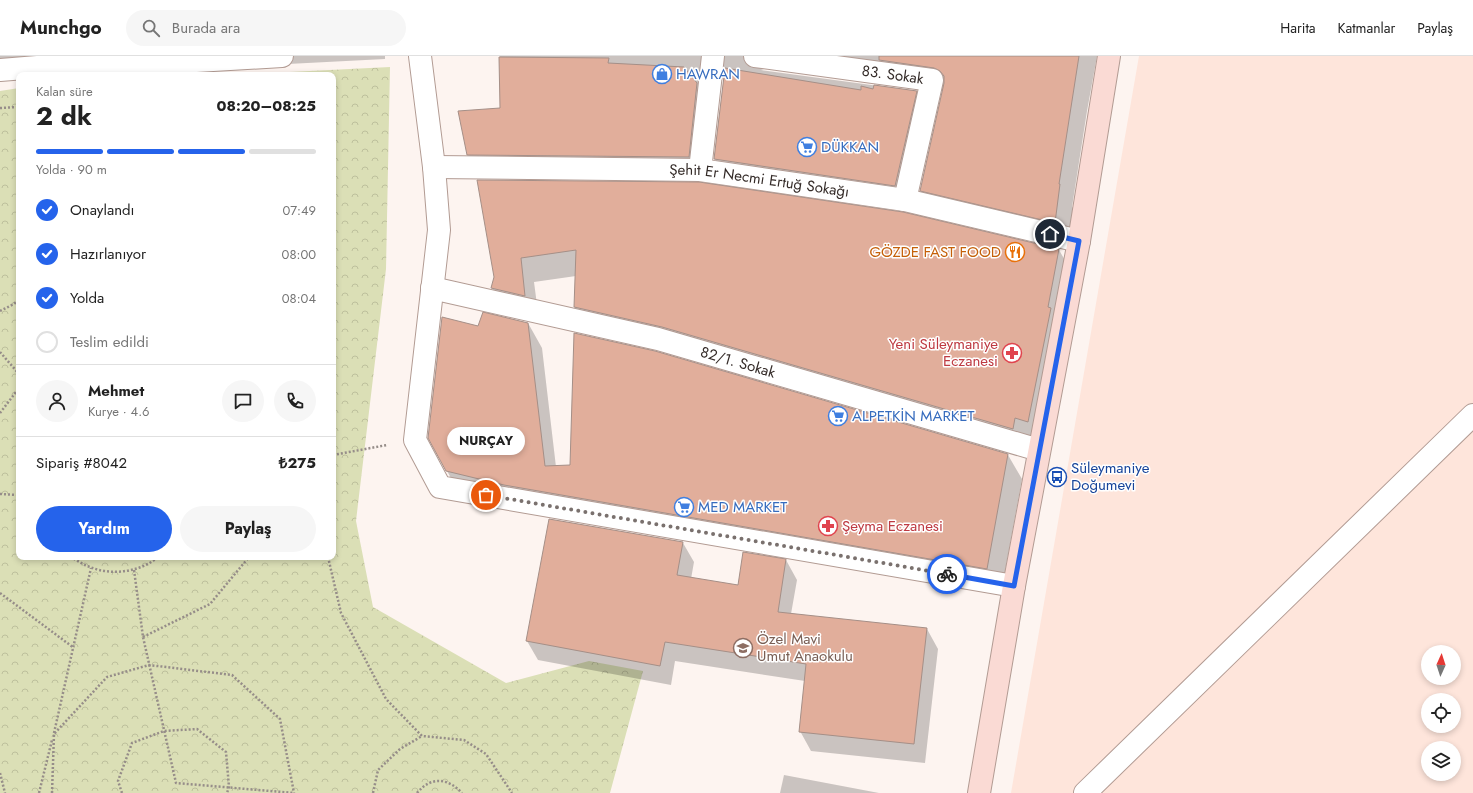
<!DOCTYPE html>
<html lang="tr">
<head>
<meta charset="utf-8">
<style>
  body { margin:0; font-family:Jost,sans-serif; background:#f6f6f6; color:#222; height:100vh; display:flex; flex-direction:column; font-size:15px; white-space:nowrap }
  * { box-sizing:border-box; margin:0 }
  p { font-size:13px; color:#767676 }
  .icon { flex:none; width:22px; height:22px; fill:none; stroke:currentColor; stroke-width:2; stroke-linecap:round; stroke-linejoin:round }
  .map { position:relative; flex:1; overflow:hidden }
  .drawer { position:absolute; left:16px; top:16px; width:320px; height:488px; display:flex; flex-direction:column; background:#fff; border-radius:8px; box-shadow:0 2px 6px #0003 }
  .drawer>* { flex:none }
  .needle { width:26px; rotate:3deg }
  .fabs { position:absolute; left:1421px; top:589px; display:grid; gap:8px }
  .fabs a { display:grid; place-items:center; width:40px; height:40px; border-radius:50%; background:#fff; box-shadow:0 2px 6px #0003; font-size:20px }
  .pin { position:absolute; display:grid; place-items:center; width:34px; height:34px; color:#fff; margin:-17px; border:2px solid #fff; border-radius:50%; box-shadow:0 1px 4px #0007 }
  .courier { position:absolute; display:grid; place-items:center; width:40px; height:40px; margin:-20px; border:3px solid #2563eb; border-radius:50%; background:#fff; color:#222; box-shadow:0 1px 5px #0007 }
  .bubble { position:absolute; height:28px; border-radius:14px; background:#fff; box-shadow:0 2px 6px #0003; font-size:13px; font-weight:700; line-height:28px; text-align:center }
  .head em { font-style:normal; font-weight:700 }
  .head div { display:flex; flex-direction:column-reverse }
  .head { display:flex; align-items:center; justify-content:space-between; height:68px; padding:0 20px }
  h1 { font-size:26px; font-weight:700; line-height:30px }
  .bar { display:grid; grid-template-columns:repeat(4,1fr); gap:6px 4px; align-content:center; height:48px; padding:0 20px }
  .bar i { height:5px; border-radius:3px; background:#e0e0e0 }
  .bar .selected { background:#2563eb }
  .bar p { grid-column:span 4 }
  .line { display:flex; align-items:center; gap:10px; padding:0 20px; border-top:1px solid #e0e0e0 }
  .line div { flex:1 }
  .round { display:grid; place-items:center; flex:none; width:42px; height:42px; border-radius:21px; background:#f6f6f6 }
  ol { padding:0 20px; list-style:none }
  li { display:flex; align-items:center; gap:12px; height:44px }
  li p { margin-inline-start:auto }
  li .icon { padding:4px; border-radius:50%; background:#2563eb; color:#fff; stroke-width:4 }
  li:last-child { color:#767676 }
  li i { width:22px; height:22px; border:2px solid #e0e0e0; border-radius:50% }
  .cta { display:flex; gap:8px; margin-top:auto; padding:8px 20px }
  .cta a { flex:1; height:46px; border-radius:24px; background:#2563eb; color:#fff; font-size:16px; font-weight:700; line-height:46px; text-align:center }
  .cta a+a { background:#f6f6f6; color:#222 }
  header { display:flex; align-items:center; gap:24px; box-sizing:border-box; height:56px; padding:0 20px; background:#fff; border-bottom:1px solid #e0e0e0 }
  header strong { font-size:19px }
  nav { display:flex; gap:22px; margin-inline-start:auto; font-size:14px }
  .search { width:280px; height:36px; background:#f6f6f6; display:flex; align-items:center; gap:10px; box-sizing:border-box; padding:0 14px; border-radius:22px; color:#767676; font-size:15px }
  .map>svg:first-child { display:block }
</style>
</head>
<body>
<header>
<strong>Munchgo</strong>
<div class="search"><svg class="icon" aria-label="search" viewBox="0 0 24 24"><circle cx="10" cy="10" r="6"/><path d="M15 15l6 6"/></svg>Burada ara</div>
<nav><a>Harita</a><a>Katmanlar</a><a>Paylaş</a></nav>
</header>
<div class="map">
<svg width="1473" height="737" viewBox="0 0 1473 737">
  <defs>
    <pattern id="park-crowns" width="20" height="18" patternUnits="userSpaceOnUse"><rect width="20" height="18" fill="#dbdfb6"/><path d="M2 6a3 3 0 1 1 6 0M12 15a3 3 0 1 1 6 0" fill="none" stroke="#bdc09c"/></pattern>
  </defs>
  <rect width="100%" height="100%" fill="#fdf4f0"/>
  <path fill="#fee5db" fill-rule="evenodd" d="M1139,0h334v737h-462zM1428,596h26v26h-26zM1428,644h26v26h-26zM1428,692h26v26h-26z"/>
  <polygon fill="url(#park-crowns)" points="390,11 386,213 356,465 373,551 506,627 589,605 643,615 610,737 0,737 0,35 19,32 19,501 333,501 333,19 226,19"/>
  <g fill="#0003">
    <polygon points="0,0 385,0 385,3 193,13 0,15"/>
    <polygon points="500,0 1097,0 1087,55 1072,151 1074,153 1069,190 935,159 921,135 943,35 771,12 764,13 761,14 916,35 930,60 909,154 729,127 715,103 725,12 722,12 702,125 482,123 468,99 501,53"/>
    <polygon points="478,125 1059,194 1073,218 1062,273 1027,397 676,295 590,275 575,251 576,220 534,226 539,264 506,257 492,232 495,221"/>
    <polygon points="528,267 542,292 556,411 1008,399 1022,423 1001,537 461,440 447,415 479,271"/>
    <polygon points="683,487 694,506 691,523 738,530 786,504 797,524 791,558 927,573 938,593 925,707 811,695 800,675 805,625 675,605 671,629 538,604 527,585"/>
    <polygon points="784,719 879,737 780,737"/>
  </g>
  <g fill="#e1ae9b" stroke="#a58f87">
    <polygon points="879,0 1079,0 1059,128 1060,128 1055,167 920,135 944,27 944,20 940,15 934,12 879,4"/>
    <polygon points="499,1 609,2 608,7 684,11 697,27 689,101 467,99 458,55 500,52"/>
    <polygon points="725,12 861,34 861,30 873,33 874,29 917,35 895,130 714,103"/>
    <polygon points="477,124 699,126 903,156 1059,193 1048,251 1051,252 1028,366 1015,362 1013,373 662,271 574,251 576,194 521,202 525,240 491,232 494,221"/>
    <polygon points="483,256 528,267 545,410 570,409 574,277 655,295 1008,398 987,513 504,429 446,415 428,382 442,261 478,270"/>
    <polygon points="549,463 683,486 677,519 738,529 743,496 786,503 778,556 927,572 914,688 799,676 806,608 665,586 660,610 526,585"/>
  </g>
  <g fill="none" stroke-linecap="round" stroke-linejoin="round">
    <g stroke="#b29b93" stroke-width="24">
      <g id="street">
        <polyline points="420,0 434,111 439,174 415,384 440,431 1014,530"/>
        <path id="s1" d="M755,0l177,24 -27,120"/>
        <polyline points="0,14 74,8 162,7 282,0"/>
        <path id="s2" d="M434,111l266,3 205,30 174,41"/>
        <polyline points="700,114 713,0"/>
        <path id="s3" d="M432,232l226,51 381,111"/>
        <polyline points="1085,737 1473,359"/>
      </g>
    </g>
    <g stroke="#b29b93" stroke-width="24">
      <polyline id="secondary" points="979,737 1014,530 1079,185 1109,0"/>
    </g>
    <g stroke="#968d89" stroke-width="2.5" stroke-dasharray="2 2" stroke-linecap="butt">
      <polyline points="0,52 19,51"/>
      <polyline points="0,255 14,248 19,243"/>
      <polyline points="0,296 19,318"/>
      <polyline points="0,357 19,332"/>
      <polyline points="333,399 387,389"/>
      <polyline points="0,438 19,439"/>
      <path d="M70,501c7,3 13,8 20,10 21,9 51,5 68,-10"/>
      <polyline points="328,501 341,557 386,643 422,680 464,684 486,698 512,737"/>
      <polyline points="134,514 143,581 176,727 294,737"/>
      <polyline points="0,537 74,592"/>
      <polyline points="143,581 210,548 249,501"/>
      <polyline points="54,677 91,512"/>
      <polyline points="0,717 5,737"/>
      <polyline points="39,737 52,684"/>
      <polyline points="52,737 54,678 107,621 149,609 232,619 280,663 294,737"/>
      <polyline points="122,737 118,725 132,687 164,675 197,673 226,696 229,731 227,737"/>
      <polyline points="373,737 378,714 400,693 422,680"/>
      <path d="M417,737c14,-17 31,-15 45,0"/>
    </g>
    <use href="#street" stroke="#fff" stroke-width="22"/>
    <use href="#secondary" stroke="#fadad4" stroke-width="22"/>
  </g>
  <g fill="none" stroke-linecap="round" stroke-linejoin="round">
    <polyline stroke="#7a716e" stroke-width="4" stroke-dasharray="0 7.2" points="486,439 947,518"/>
    <polyline stroke="#2563eb" stroke-width="5" points="947,518 1014,530 1079,185 1050,178"/>
  </g>
  <defs>
    <g id="shop-ring" transform="scale(1)"><circle r="9.5" fill="#fff" stroke="#3f7fe0" stroke-width="1.5"/><path d="M-5-2.5h2.3a2.7 3.5 0 0 1 5.4 0H5L5.5 6h-11ZM-1.5-2.5h3a1.5 2.3 0 0 0-3 0Z" fill="#3f7fe0"/></g>
    <g id="supermarket-ring" transform="scale(1)"><circle r="9.5" fill="#fff" stroke="#3f7fe0" stroke-width="1.5"/><path d="M-6-5.5h2.5l.6 2H6L4.5 2H-2.5L-4.4-4H-6ZM-1.5 3.2a1.3 1.3 0 1 0 .1 0ZM3 3.2a1.3 1.3 0 1 0 .1 0Z" fill="#3f7fe0"/></g>
    <g id="restaurant-ring" transform="scale(1)"><circle r="9.5" fill="#fff" stroke="#e8710a" stroke-width="1.5"/><path d="M-5-6h1v4h1v-4h1v4h1v-4h1v5L-1.5 .5V6h-2V.5L-5-1ZM5-6V6H3V1.5H1.5Q1.5-4 5-6Z" fill="#e8710a"/></g>
    <g id="pharmacy-ring" transform="scale(1)"><circle r="9.5" fill="#fff" stroke="#e0444e" stroke-width="1.5"/><path d="M-2-6h4v4h4v4h-4v4h-4v-4h-4v-4h4Z" fill="#e0444e"/></g>
    <g id="bus-ring" transform="scale(1)"><circle r="9.5" fill="#fff" stroke="#1a4fb4" stroke-width="1.5"/><path d="M-5-6H5V4H4V6H2V4H-2V6H-4V4H-5ZM-3.5-4V0h7V-4ZM-3.5 1.2v1.5H-2V1.2ZM2 1.2v1.5H3.5V1.2Z" fill="#1a4fb4"/></g>
    <g id="school-ring" transform="scale(1)"><circle r="9.5" fill="#fff" stroke="#8d6e63" stroke-width="1.5"/><path d="M0-5L7-2L0 1L-7-2ZM-4 1L0 2.5L4 1V4Q0 6-4 4Z" fill="#8d6e63"/></g>
  </defs>
  <g fill-rule="evenodd">
    <use href="#shop-ring" x="662" y="18"/>
    <use href="#supermarket-ring" x="807" y="91"/>
    <use href="#restaurant-ring" x="1015" y="196"/>
    <use href="#pharmacy-ring" x="1012" y="297"/>
    <use href="#supermarket-ring" x="838" y="360"/>
    <use href="#bus-ring" x="1057" y="421"/>
    <use href="#supermarket-ring" x="684" y="451"/>
    <use href="#pharmacy-ring" x="828" y="470"/>
    <use href="#school-ring" x="743" y="592"/>
  </g>
  <g text-anchor="middle" dominant-baseline="central" stroke-width="3" stroke-linejoin="round" paint-order="stroke">
    <g font-size="15" fill="#366cbe" stroke="#fff" text-anchor="start">
      <text x="676" y="18">HAWRAN</text>
      <text x="821" y="91">DÜKKAN</text>
      <text x="852" y="360">ALPETKİN MARKET</text>
      <text x="698" y="451">MED MARKET</text>
    </g>
    <g font-size="15" fill="#342b28" stroke="#fff">
      <text stroke="none"><textPath href="#s1" startOffset="139">83. Sokak</textPath></text>
      <text stroke="none"><textPath href="#s2" startOffset="326">Şehit Er Necmi Ertuğ Sokağı</textPath></text>
      <text stroke="none"><textPath href="#s3" startOffset="315">82/1. Sokak</textPath></text>
    </g>
    <g font-size="15" fill="#c56008" stroke="#fff" text-anchor="end">
      <text x="1001" y="196">GÖZDE FAST FOOD</text>
    </g>
    <g font-size="15" fill="#be3a42" stroke="#fff" text-anchor="end">
      <text x="998" y="288">Yeni Süleymaniye<tspan x="998" dy="17">Eczanesi</tspan></text>
      <text x="842" y="470" text-anchor="start">Şeyma Eczanesi</text>
    </g>
    <g font-size="15" fill="#164399" stroke="#fff" text-anchor="start">
      <text x="1071" y="412">Süleymaniye<tspan x="1071" dy="17">Doğumevi</tspan></text>
    </g>
    <g font-size="15" fill="#785e54" stroke="#fff" text-anchor="start">
      <text x="757" y="583">Özel Mavi<tspan x="757" dy="17">Umut Anaokulu</tspan></text>
    </g>
  </g>
</svg>
<div class="fabs">
<a><svg class="needle" viewBox="-14 -14 28 28"><path d="M0-13l5 13h-10z" fill="#e53935"/><path d="M0 13l5-13h-10z" fill="#767676"/></svg></a>
<a><svg class="icon" aria-label="locate" viewBox="0 0 24 24"><circle cx="12" cy="12" r="6"/><path d="M12 2v4M12 18v4M2 12h4M18 12h4"/></svg></a>
<a><svg class="icon" aria-label="layers" viewBox="0 0 24 24"><path d="M12 4l9 5-9 5-9-5zM3 14l9 5 9-5"/></svg></a>
</div>
<div class="pin" style="left:486px;top:439px;background:#ea580c"><svg class="icon" aria-label="bag" viewBox="0 0 24 24"><path d="M5 8h14l-1 12H6zM9 8a3 3 0 0 1 6 0"/></svg></div>
<div class="pin" style="left:1050px;top:178px;background:#1f2937"><svg class="icon" aria-label="home" viewBox="0 0 24 24"><path d="M3 11l9-7 9 7M6 9v11h12V9"/></svg></div>
<div class="courier" style="left:947px;top:518px"><svg class="icon" aria-label="bike" viewBox="0 0 24 24"><circle cx="6" cy="16" r="4"/><circle cx="18" cy="16" r="4"/><path d="M6 16l4-8h5l3 8M10 8l3 8H6M13 5h3"/></svg></div>
<div class="bubble" style="left:447px;top:371px;width:78px">NURÇAY</div>
<section class="drawer">
<div class="head"><div><h1>2 dk</h1><p>Kalan süre</p></div><em>08:20–08:25</em></div>
<div class="bar"><i class="selected"></i><i class="selected"></i><i class="selected"></i><i></i><p>Yolda · 90 m</p></div>
<ol>
<li><svg class="icon" aria-label="check" viewBox="0 0 24 24"><path d="M5 12l5 5 9-10"/></svg>Onaylandı<p>07:49</p></li>
<li><svg class="icon" aria-label="check" viewBox="0 0 24 24"><path d="M5 12l5 5 9-10"/></svg>Hazırlanıyor<p>08:00</p></li>
<li><svg class="icon" aria-label="check" viewBox="0 0 24 24"><path d="M5 12l5 5 9-10"/></svg>Yolda<p>08:04</p></li>
<li><i></i>Teslim edildi</li>
</ol>
<div class="line" style="height:72px"><a class="round"><svg class="icon" aria-label="person" viewBox="0 0 24 24"><circle cx="12" cy="8" r="4"/><path d="M4 21q1-7 8-7t8 7"/></svg></a><div><b>Mehmet</b><p>Kurye · 4.6</p></div><a class="round"><svg class="icon" aria-label="chat" viewBox="0 0 24 24"><path d="M4 5h16v11H9l-5 4z"/></svg></a><a class="round"><svg class="icon" aria-label="phone" viewBox="0 0 24 24"><path d="M5 4h4l2 5-3 2q2 4 5 5l2-3 5 2v4C11 20 4 13 5 4z"/></svg></a></div>
<div class="line" style="height:52px"><div>Sipariş #8042</div><b>₺275</b></div>
<div class="cta"><a>Yardım</a><a>Paylaş</a></div>
</section>
</div>
</body>
</html>
